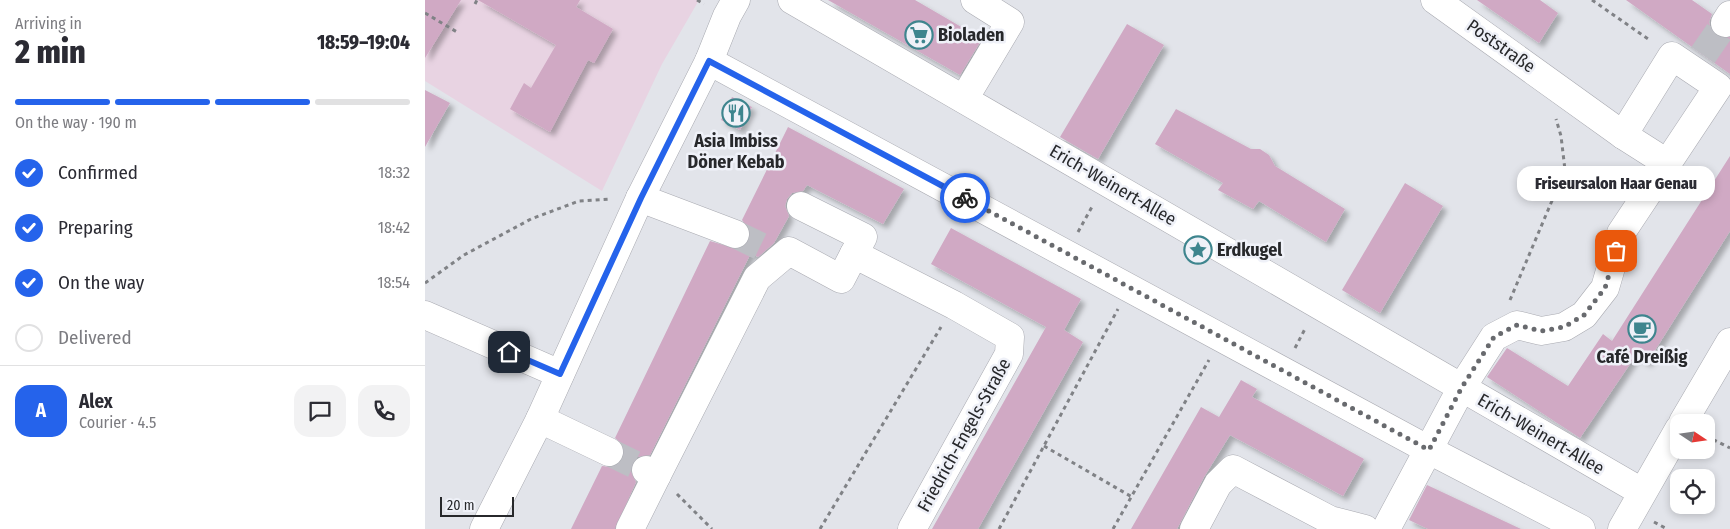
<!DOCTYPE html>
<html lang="en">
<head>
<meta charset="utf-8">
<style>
  body { margin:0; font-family:"Fira Sans Condensed",sans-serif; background:#f2f2f3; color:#2b2b33; height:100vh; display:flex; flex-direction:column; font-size:19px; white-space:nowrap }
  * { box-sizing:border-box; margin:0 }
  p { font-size:16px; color:#7c7c81 }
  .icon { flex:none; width:28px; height:28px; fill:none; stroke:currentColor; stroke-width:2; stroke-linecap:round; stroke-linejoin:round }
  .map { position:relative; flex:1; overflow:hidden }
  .sheet { display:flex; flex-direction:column; background:#fff; width:425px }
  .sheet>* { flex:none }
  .needle { width:32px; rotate:103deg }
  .tools { position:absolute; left:1245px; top:414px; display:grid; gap:10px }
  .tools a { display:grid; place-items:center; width:45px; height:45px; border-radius:10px; background:#fff; box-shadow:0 2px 8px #0003; font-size:25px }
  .scale { position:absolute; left:15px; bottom:12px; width:74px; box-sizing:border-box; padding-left:5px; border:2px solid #27282b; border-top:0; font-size:14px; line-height:18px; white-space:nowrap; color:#27282b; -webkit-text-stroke:4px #eff1f8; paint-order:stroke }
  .pin { position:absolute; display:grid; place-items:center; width:42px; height:42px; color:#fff; margin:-21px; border-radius:10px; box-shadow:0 2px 8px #0006 }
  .courier { position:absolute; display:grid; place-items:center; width:50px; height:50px; margin:-25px; border:4px solid #2563eb; border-radius:50%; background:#fff; color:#222; box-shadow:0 1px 6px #0007 }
  .bubble { position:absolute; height:35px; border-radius:15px; background:#fff; box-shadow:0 2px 8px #0003; font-size:16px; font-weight:800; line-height:35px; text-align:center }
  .head em { font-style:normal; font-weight:800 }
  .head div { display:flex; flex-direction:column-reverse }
  .head { display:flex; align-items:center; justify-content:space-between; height:85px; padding:0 15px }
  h1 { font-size:32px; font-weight:800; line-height:38px }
  .bar { display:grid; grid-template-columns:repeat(4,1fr); gap:8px 5px; align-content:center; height:60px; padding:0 15px }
  .bar i { height:6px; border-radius:4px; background:#e1e1e2 }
  .bar .current { background:#2563eb }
  .bar p { grid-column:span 4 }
  .line { display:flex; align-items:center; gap:12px; padding:0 15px; border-top:1px solid #e1e1e2 }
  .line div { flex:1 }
  .round { display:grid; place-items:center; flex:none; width:52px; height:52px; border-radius:15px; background:#f2f2f3 }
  ol { padding:0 15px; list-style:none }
  li { display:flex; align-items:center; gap:15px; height:55px }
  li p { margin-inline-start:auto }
  li .icon { padding:5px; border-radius:50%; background:#2563eb; color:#fff; stroke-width:4 }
  li:last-child { color:#7c7c81 }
  li i { width:28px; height:28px; border:2px solid #e1e1e2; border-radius:50% }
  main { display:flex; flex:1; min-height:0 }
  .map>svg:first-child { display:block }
</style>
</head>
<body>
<main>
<section class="sheet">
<div class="head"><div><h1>2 min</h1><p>Arriving in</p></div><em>18:59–19:04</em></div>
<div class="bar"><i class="current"></i><i class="current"></i><i class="current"></i><i></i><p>On the way · 190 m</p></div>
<ol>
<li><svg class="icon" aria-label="check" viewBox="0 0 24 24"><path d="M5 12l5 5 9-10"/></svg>Confirmed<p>18:32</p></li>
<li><svg class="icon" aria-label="check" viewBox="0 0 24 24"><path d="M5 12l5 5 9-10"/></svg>Preparing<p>18:42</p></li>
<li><svg class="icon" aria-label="check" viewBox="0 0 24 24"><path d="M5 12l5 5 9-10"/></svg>On the way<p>18:54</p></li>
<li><i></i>Delivered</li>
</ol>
<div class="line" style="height:90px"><b class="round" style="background:#2563eb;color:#fff">A</b><div><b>Alex</b><p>Courier · 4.5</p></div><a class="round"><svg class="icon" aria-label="chat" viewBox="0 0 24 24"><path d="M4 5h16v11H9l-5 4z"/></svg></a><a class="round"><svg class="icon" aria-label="phone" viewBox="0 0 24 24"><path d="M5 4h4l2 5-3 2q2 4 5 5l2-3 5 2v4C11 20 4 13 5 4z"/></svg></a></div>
</section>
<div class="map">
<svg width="1305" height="529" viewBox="0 0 1305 529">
  <defs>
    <filter id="shadow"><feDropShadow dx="4.5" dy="4.5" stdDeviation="2.5" flood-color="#0004"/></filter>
  </defs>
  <rect width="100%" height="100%" fill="#e2e4ea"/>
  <polygon fill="#e8d3e2" points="0,0 274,0 237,64 177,191 0,81"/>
  <g fill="#d0a9c4" filter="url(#shadow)">
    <polygon points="0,0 36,0 0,58"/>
    <polygon points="53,0 155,0 151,7 188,29 169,63 163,60 125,132 85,109 99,83 106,88 131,45"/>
    <polygon points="403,0 490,0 557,39 535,75"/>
    <polygon points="1052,0 1115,0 1133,13 1114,43"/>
    <polygon points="1201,0 1267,0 1287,14 1284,22 1286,31 1292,36 1305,37 1305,74"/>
    <polygon points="702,24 739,45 673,159 635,137"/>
    <polygon points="0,90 25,103 0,147"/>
    <polygon points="307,97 327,107 315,130 296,120"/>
    <polygon points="751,109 826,149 835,149 844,155 850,166 920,209 901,242 834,201 828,209 793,190 798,183 730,144"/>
    <polygon points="363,127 479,189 458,224 382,185 378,191 367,193 362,199 360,206 364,216 349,243 333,257 326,253 225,455 212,457 207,463 206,472 211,482 190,529 146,529 177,466 186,467 193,465 198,458 200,451 197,444 190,438 285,241 312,249 319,246 324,240 325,231 317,220"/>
    <polygon points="1305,156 1305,231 1222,363 1211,355 1155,438 1062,377 1082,348 1143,386 1178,334 1187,341"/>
    <polygon points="980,183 1018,206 955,313 917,290"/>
    <polygon points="526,228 656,299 639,330 658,342 553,529 507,529 621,327 506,264"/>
    <polygon points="816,380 832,389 827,397 939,459 918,496 805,435 779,477 752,529 706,529 776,407 794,417"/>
    <polygon points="1002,485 1096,529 1003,529 984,520"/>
  </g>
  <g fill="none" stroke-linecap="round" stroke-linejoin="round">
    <g stroke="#bdbec4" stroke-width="28" stroke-dasharray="28 14" stroke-linecap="butt">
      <polyline points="1278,55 1300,23"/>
      <polyline points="310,234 345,251"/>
      <polyline points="184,452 221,470"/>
    </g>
    <g stroke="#a9aab1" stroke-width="29">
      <g id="minor">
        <polyline points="367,0 1217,492"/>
        <polyline points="1010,0 1198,135 1242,163"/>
        <polyline points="1300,23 1305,15"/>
        <polyline points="284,61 1004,450 1156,529"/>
        <polyline points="539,99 585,22 550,0"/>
        <polyline points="215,198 310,234"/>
        <polyline points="376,206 438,237 429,254"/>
        <polyline points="0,315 135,374"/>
        <polyline points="115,419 184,452"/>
        <polyline points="1258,422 1305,342"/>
        <polyline points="232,475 332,278 364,251 416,279 429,254 529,305 585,337 584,354 487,529"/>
        <polyline points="59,529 115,419 215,198 284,61 302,16 311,0"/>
        <polyline points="205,529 232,475 221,470"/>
        <polyline points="769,529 793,484 808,469 905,520 940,529"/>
        <polyline points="961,529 1037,387 1069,337 1092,325 1116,331 1139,327 1159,315 1180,288 1196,233 1293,87 1247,56 1198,135"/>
        <polyline points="1197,529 1254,429"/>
      </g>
    </g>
    <g stroke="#808286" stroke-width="3" stroke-dasharray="4 4" stroke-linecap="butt">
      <polyline points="272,0 279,4"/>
      <polyline points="1167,0 1226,41"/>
      <polyline points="50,4 52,0"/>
      <polyline points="0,13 32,32"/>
      <polyline points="653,232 668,205"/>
      <polyline points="0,283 39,255 106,219 154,201 185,199"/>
      <polyline points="1085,300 1140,170 1136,136 1131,119"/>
      <polyline points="870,348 881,327"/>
      <polyline points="1281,436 1305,448"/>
      <polyline points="619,446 707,497"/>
      <polyline points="252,494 287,529"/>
      <polyline points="1229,522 1242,529"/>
      <polyline points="395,529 516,327"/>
      <polyline points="574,529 693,309"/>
      <polyline points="688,529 784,360"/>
    </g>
    <use href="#minor" stroke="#fff" stroke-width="28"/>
  </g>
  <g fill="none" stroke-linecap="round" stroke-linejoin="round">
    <polyline stroke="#686a6e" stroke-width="5" stroke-dasharray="0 9" points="540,198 1004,450 1037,387 1069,337 1092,325 1116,331 1139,327 1159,315 1180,288 1191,251"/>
    <polyline stroke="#2563eb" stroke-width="6" points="84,352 135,374 216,198 284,61 540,198"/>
  </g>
  <defs>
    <g id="supermarket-ring" transform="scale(1.4375)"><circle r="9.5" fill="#eff1f8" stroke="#3e858e" stroke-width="1.5"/><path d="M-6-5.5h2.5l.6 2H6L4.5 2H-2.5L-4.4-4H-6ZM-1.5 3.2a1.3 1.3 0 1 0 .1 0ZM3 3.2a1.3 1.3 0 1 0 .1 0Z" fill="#3e858e"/></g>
    <g id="restaurant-ring" transform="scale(1.4375)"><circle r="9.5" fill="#eff1f8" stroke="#3e858e" stroke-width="1.5"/><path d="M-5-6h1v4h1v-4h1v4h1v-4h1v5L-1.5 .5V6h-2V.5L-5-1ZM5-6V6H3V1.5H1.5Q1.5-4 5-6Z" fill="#3e858e"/></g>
    <g id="sight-ring" transform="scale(1.4375)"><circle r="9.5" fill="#eff1f8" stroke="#3e858e" stroke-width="1.5"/><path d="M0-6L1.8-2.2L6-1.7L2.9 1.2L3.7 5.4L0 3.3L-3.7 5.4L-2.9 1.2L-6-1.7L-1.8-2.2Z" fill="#3e858e"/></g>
    <g id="cafe-ring" transform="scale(1.4375)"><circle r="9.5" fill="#eff1f8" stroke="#3e858e" stroke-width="1.5"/><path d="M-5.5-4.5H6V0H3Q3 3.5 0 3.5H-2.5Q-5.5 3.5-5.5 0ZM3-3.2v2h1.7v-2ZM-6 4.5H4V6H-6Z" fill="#3e858e"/></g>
  </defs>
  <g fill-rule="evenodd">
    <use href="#supermarket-ring" x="494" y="35"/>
    <use href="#restaurant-ring" x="311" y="113"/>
    <use href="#sight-ring" x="773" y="250"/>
    <use href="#cafe-ring" x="1217" y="329"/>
  </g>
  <g text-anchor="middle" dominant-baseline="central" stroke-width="5" stroke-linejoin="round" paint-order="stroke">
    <g font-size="18" font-weight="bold" fill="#27282b" stroke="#eff1f8" text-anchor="start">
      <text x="513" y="35">Bioladen</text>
      <text x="311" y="141" text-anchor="middle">Asia Imbiss<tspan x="311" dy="21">Döner Kebab</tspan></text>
      <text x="792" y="250">Erdkugel</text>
      <text x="1217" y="357" text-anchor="middle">Café Dreißig</text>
    </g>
    <g font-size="18" fill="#27282b" stroke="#eff1f8">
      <text transform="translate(1076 46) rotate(35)">Poststraße</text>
      <text transform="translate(688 185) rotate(30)">Erich-Weinert-Allee</text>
      <text transform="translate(1116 434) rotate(30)">Erich-Weinert-Allee</text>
      <text transform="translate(539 435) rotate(-61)">Friedrich-Engels-Straße</text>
    </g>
  </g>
</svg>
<div class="tools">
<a><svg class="needle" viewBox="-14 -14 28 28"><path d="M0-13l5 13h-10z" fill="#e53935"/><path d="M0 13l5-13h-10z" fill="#7c7c81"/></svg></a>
<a><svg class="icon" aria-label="locate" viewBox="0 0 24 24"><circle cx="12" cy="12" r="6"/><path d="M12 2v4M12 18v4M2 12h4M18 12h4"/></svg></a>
</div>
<div class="scale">20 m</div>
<div class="pin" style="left:1191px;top:251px;background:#ea580c"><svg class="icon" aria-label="bag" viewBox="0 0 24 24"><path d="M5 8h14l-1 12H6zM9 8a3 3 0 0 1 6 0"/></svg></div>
<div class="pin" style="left:84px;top:352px;background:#1f2937"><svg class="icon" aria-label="home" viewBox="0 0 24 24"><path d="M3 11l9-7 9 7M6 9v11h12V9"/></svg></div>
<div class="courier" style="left:540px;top:198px"><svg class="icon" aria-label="bike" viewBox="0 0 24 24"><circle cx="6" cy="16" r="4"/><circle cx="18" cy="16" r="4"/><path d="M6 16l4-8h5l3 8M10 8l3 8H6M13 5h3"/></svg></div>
<div class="bubble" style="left:1092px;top:166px;width:198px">Friseursalon Haar Genau</div>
</div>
</main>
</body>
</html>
